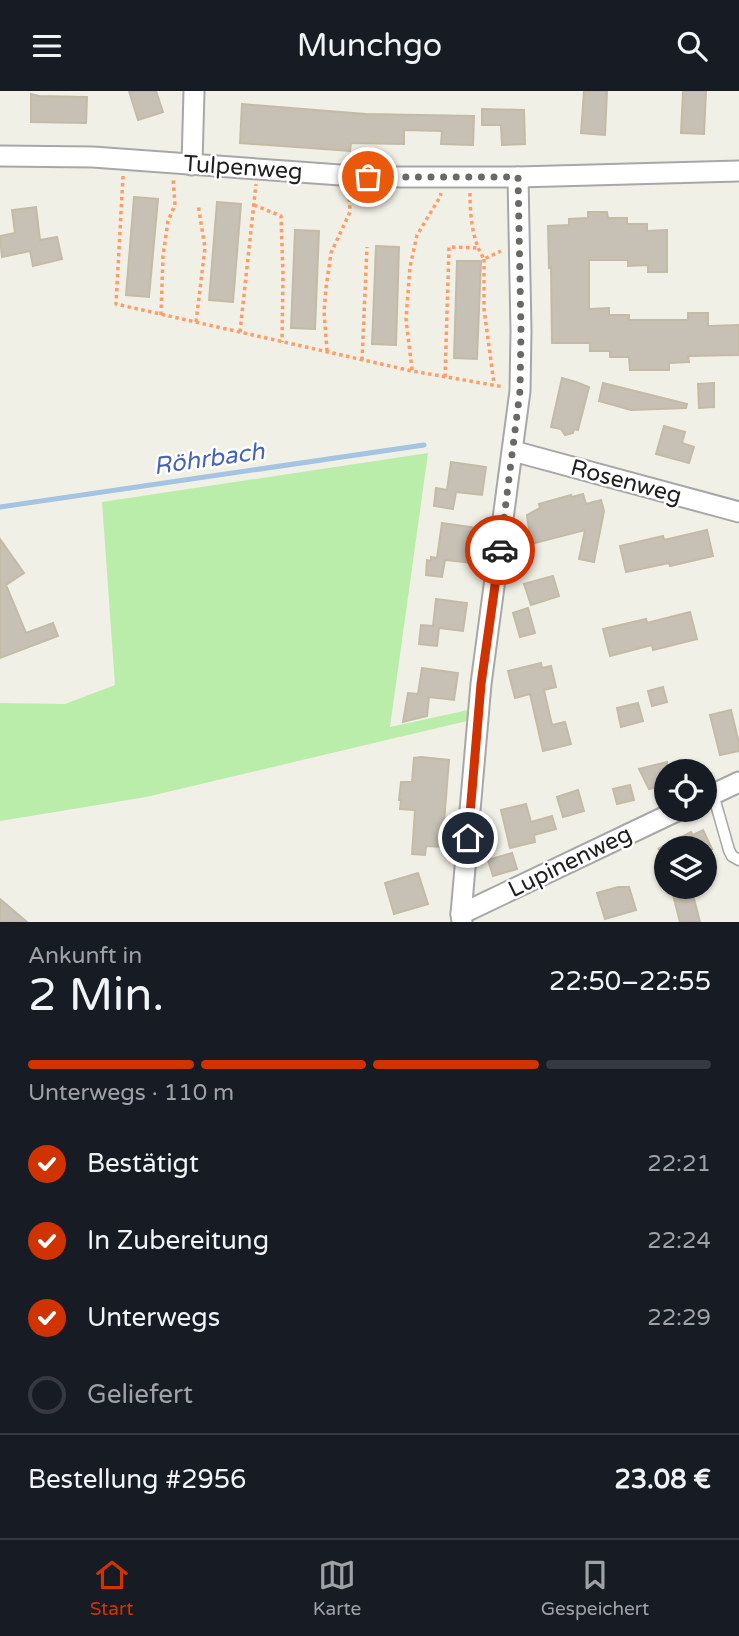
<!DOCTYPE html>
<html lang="de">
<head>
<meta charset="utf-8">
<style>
  body { margin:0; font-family:"Varela Round",sans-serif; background:#20242c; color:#f1f3f6; height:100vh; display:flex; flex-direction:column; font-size:26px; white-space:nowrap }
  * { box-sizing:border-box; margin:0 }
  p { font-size:23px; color:#9ea1a6 }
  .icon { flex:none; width:38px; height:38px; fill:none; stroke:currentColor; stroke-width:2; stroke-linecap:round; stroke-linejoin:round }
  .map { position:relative; height:831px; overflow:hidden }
  .drawer { display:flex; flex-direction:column; background:#171b24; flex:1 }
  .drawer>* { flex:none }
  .fabs { position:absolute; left:654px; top:668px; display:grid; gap:14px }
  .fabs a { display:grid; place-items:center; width:63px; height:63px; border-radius:50%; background:#171b24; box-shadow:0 2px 5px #0004; font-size:35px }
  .pin { position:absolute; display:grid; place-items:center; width:60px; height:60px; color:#fff; margin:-30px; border:4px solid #fff; border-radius:50%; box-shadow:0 2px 7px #0007 }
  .courier { position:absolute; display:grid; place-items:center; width:70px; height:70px; margin:-35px; border:5px solid #d03200; border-radius:50%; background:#fff; color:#222; box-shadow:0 2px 9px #0007 }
  .headline em { font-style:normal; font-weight:600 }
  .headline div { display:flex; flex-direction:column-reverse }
  .headline { display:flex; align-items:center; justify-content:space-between; height:119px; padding:0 28px }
  h1 { font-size:46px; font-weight:600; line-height:52px }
  .bar { display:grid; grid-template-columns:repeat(4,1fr); gap:10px 7px; align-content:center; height:84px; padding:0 28px }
  .bar i { height:9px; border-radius:5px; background:#363941 }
  .bar .selected { background:#d03200 }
  .bar p { grid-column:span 4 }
  .line { display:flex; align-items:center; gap:18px; padding:0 28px; border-top:2px solid #363941 }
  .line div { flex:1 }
  ol { padding:0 28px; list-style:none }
  li { display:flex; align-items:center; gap:21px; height:77px }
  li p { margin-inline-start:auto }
  li .icon { padding:7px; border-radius:50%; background:#d03200; color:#fff; stroke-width:4 }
  li:last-child { color:#9ea1a6 }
  li i { width:38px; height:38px; border:4px solid #363941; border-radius:50% }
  header { display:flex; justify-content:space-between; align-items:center; height:91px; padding:0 28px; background:#171b24; font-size:32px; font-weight:600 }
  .menu { display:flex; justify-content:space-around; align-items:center; height:98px; border-top:2px solid #363941; background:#171b24; font-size:19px; color:#9ea1a6 }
  .menu a { display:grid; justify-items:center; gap:4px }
  .menu .selected { color:#d03200 }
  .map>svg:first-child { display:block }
</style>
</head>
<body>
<header><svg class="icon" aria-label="menu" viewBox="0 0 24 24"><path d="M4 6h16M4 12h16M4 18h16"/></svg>Munchgo<svg class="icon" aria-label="search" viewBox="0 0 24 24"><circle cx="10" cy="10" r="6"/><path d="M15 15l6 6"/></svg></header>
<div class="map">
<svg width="739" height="831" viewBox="0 0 739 831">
  <rect width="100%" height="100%" fill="#f1f0e6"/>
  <polygon fill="#baeda9" points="428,362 390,636 468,619 467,630 146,706 0,730 0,612 65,613 115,594 102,411"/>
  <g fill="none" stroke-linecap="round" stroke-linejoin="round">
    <polyline stroke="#a4c4e1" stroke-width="5" points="0,416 424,354"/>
  </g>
  <g fill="#c6c0b5" stroke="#c4bba7" stroke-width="2">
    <polygon points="129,0 156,0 163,21 138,29"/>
    <polygon points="584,0 607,0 605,44 581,42"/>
    <polygon points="683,0 706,0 704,43 681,42"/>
    <polygon points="31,3 39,5 87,6 86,32 31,31"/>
    <polygon points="242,13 366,23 474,25 473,54 441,53 442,40 404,39 404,53 351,52 350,60 240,52"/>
    <polygon points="482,18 524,19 525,53 502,54 501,34 482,34"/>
    <polygon points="134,106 158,108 149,206 126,204"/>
    <polygon points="217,111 241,113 233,211 209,209"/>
    <polygon points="36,116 40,149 57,146 62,168 33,175 30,160 2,166 0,145 15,142 12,119"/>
    <polygon points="588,121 607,121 608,127 627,127 627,133 647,133 647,140 667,139 667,181 648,181 648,174 628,175 628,169 589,169 589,218 609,217 609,224 629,224 629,229 688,229 688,222 708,222 708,235 739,234 739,264 688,265 689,271 669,272 669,279 630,279 629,266 610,266 610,260 590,260 590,252 552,252 551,176 549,177 548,135 569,134 569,128 588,127"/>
    <polygon points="295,139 319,140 315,238 291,237"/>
    <polygon points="376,155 399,156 396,254 372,253"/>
    <polygon points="457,170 481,170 477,268 454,267"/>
    <polygon points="562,287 576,291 589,296 578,339 574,338 573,342 565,344 561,338 551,336"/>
    <polygon points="603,292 687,313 686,317 631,319 599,310"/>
    <polygon points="714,292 714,316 699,317 698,293"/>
    <polygon points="664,335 685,341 682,352 694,356 689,372 656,363"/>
    <polygon points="451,371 486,376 482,404 456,401 453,418 434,415 436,397 447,399"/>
    <polygon points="583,403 586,413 601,409 604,420 594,471 579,468 585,439 531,453 527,424 540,417 539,413 571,404 572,406"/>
    <polygon points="442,432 478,437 473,472 445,469 442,486 426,484 427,469 431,470 431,466 437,467"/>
    <polygon points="707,439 713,465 670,475 669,472 626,481 620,455 663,445 664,449"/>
    <polygon points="0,448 24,482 6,494 26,542 53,532 58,545 0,567"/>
    <polygon points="553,485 559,505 531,514 524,493"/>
    <polygon points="436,508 467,512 463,540 439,537 437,555 419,553 421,534 433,535"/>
    <polygon points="528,517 535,542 520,546 513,522"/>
    <polygon points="690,521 697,548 653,559 652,554 610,565 603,538 646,528 647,532"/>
    <polygon points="541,572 542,577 551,575 556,596 544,599 552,634 565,631 571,653 543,660 530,603 515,607 508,580"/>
    <polygon points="422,577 458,582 454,609 429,606 427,625 403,631 408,602 418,603"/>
    <polygon points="663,596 667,611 652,615 648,600"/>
    <polygon points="638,612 643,630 621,636 617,617"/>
    <polygon points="731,619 739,652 739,660 720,664 710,624"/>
    <polygon points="421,666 449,669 442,756 426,755 425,764 412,763 415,719 400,718 401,709 399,709 401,691 412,691 414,667"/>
    <polygon points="667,671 667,694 649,698 639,678"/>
    <polygon points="630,694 634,709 617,713 613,698"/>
    <polygon points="578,699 584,720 563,726 557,706"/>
    <polygon points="526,713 531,731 552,725 556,738 534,744 535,751 510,757 501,719"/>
    <polygon points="703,739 712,758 658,758 691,741 693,744"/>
    <polygon points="512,762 517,778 493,785 488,769"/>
    <polygon points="418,782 428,813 394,823 385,792"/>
    <polygon points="618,796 629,796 636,819 605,828 597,802"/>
    <polygon points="671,796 691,796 700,831 680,831"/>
    <polygon points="0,808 27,831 0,831"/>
  </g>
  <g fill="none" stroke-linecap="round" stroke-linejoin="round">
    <g stroke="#a7a7a7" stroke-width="13">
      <polyline id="lane" points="713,703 729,759 732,765 739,769"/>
    </g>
    <g stroke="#a7a7a7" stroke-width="23">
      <g id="street">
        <polyline points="0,65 93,66 368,86 518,86 739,80"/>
        <polyline points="192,74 194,0"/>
        <polyline points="513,360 739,421"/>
        <polyline points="705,707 739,691"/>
        <polyline points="461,823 679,719"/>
        <polyline points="462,831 461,823 481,593 520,300 521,240 518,86"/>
      </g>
    </g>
    <g stroke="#ff9d69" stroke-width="3.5" stroke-dasharray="3.5 3.5" stroke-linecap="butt">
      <polyline points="123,85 116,213 412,280 504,296"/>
      <path d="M470,102c0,22 2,47 14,66l17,-8"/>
      <polyline points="254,114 281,125 283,184 282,251"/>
      <polyline points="484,168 484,218 494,293"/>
      <polyline points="161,224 163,165 168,130 175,114 173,87"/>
      <polyline points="196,231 205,157 198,113"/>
      <polyline points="240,241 256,93"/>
      <polyline points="327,260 324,221 326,197 331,162 350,121 349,103"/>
      <polyline points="362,269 367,156"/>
      <polyline points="412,279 406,228 410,176 417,144 440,106 441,102"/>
      <polyline points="445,286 449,156 478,157"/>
    </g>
    <use href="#lane" stroke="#fff" stroke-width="10"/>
    <use href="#street" stroke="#fff" stroke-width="19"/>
  </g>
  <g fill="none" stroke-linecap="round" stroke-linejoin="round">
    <polyline stroke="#696965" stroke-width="7" stroke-dasharray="0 12.6" points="368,86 518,86 521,240 520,300 500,459"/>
    <polyline stroke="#d03200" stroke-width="9" points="468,747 481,593 500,459"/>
  </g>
  <g text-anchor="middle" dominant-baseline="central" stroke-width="5" stroke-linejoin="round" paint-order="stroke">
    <g font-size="23" fill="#202020" stroke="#fff">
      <text transform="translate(243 77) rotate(4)">Tulpenweg</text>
      <text transform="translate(626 391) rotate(15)">Rosenweg</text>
      <text transform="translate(570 771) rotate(-26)">Lupinenweg</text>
    </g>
    <g font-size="24" font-style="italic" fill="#4663b6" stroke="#fff">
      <text transform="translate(209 368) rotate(-8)">Röhrbach</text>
    </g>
  </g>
</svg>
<div class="fabs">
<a><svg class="icon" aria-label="locate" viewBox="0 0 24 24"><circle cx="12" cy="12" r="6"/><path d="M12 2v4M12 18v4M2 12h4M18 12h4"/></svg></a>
<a><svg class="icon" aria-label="layers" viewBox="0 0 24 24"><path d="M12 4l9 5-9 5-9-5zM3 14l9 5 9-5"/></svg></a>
</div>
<div class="pin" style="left:368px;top:86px;background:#ea580c"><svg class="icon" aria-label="bag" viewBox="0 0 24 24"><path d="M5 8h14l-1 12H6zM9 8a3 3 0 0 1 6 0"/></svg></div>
<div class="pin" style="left:468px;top:747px;background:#1f2937"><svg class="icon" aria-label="home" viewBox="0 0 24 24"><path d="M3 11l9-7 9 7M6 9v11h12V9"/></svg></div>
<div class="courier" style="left:500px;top:459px"><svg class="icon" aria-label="car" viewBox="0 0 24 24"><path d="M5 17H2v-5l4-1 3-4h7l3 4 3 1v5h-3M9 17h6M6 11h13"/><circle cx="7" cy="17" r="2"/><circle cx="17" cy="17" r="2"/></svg></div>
</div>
<section class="drawer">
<div class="headline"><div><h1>2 Min.</h1><p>Ankunft in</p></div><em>22:50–22:55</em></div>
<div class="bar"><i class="selected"></i><i class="selected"></i><i class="selected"></i><i></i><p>Unterwegs · 110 m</p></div>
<ol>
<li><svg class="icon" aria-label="check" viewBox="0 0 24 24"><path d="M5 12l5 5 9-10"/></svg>Bestätigt<p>22:21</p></li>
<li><svg class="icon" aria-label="check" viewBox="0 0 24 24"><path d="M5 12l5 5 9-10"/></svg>In Zubereitung<p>22:24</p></li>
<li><svg class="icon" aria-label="check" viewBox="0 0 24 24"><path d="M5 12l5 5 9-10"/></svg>Unterwegs<p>22:29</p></li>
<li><i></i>Geliefert</li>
</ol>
<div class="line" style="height:91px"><div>Bestellung #2956</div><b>23.08 €</b></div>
</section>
<nav class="menu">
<a class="selected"><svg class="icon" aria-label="home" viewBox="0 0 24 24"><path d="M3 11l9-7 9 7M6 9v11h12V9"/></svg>Start</a>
<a><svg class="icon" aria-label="map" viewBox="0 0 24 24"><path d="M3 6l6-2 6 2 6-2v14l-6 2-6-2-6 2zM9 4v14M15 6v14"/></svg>Karte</a>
<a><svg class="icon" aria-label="saved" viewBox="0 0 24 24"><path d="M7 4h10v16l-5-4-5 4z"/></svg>Gespeichert</a>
</nav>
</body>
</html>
